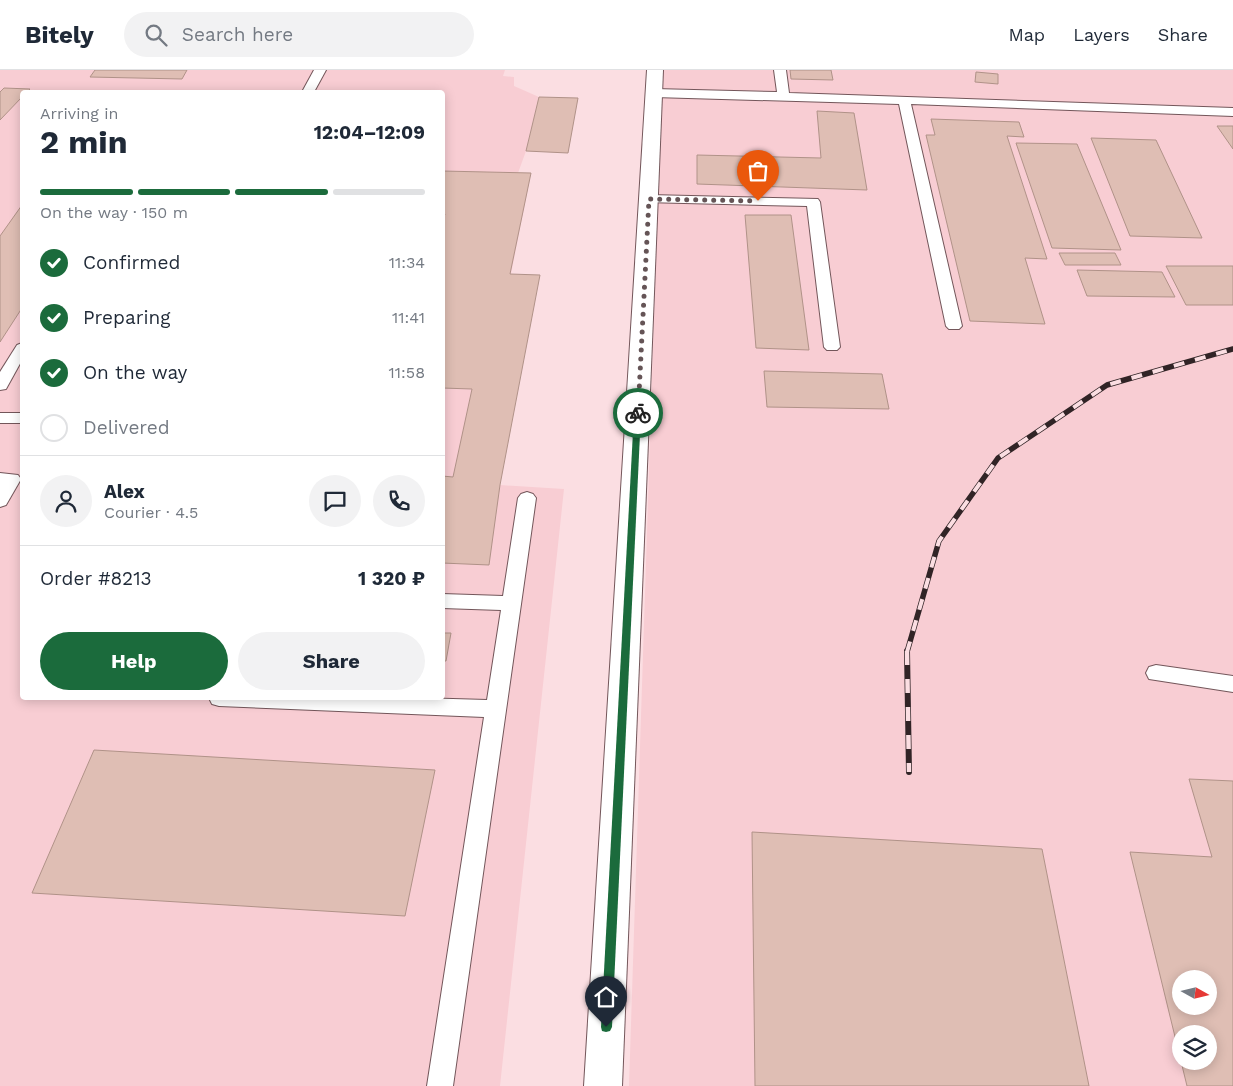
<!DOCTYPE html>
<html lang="en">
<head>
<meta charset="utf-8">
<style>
  body { margin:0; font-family:"Work Sans",sans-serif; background:#f2f2f3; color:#1f2937; height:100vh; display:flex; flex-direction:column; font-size:19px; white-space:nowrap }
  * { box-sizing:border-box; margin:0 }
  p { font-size:16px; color:#747a83 }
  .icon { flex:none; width:28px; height:28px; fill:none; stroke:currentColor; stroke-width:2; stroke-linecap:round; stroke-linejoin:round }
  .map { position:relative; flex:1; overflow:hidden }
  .side { position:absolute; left:20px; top:20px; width:425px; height:610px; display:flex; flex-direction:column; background:#fff; border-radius:5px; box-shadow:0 2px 12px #0003 }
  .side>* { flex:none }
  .needle { width:32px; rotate:98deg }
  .fabs { position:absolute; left:1172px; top:900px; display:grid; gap:10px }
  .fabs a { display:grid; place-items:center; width:45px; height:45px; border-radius:50%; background:#fff; box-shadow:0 2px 12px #0003; font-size:25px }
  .pin { position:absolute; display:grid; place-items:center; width:42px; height:42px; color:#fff; margin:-51px -21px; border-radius:50% 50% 50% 0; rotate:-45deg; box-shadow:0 0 5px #0007 }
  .pin .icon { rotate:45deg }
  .courier { position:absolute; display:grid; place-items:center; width:50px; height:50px; margin:-25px; border:4px solid #1b6b3c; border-radius:50%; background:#fff; color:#222; box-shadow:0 1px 6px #0007 }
  .summary em { font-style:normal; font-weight:700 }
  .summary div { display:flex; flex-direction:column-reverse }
  .summary { display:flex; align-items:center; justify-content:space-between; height:85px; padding:0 20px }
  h1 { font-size:32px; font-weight:700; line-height:38px }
  .bar { display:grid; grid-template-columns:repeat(4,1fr); gap:8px 5px; align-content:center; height:60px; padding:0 20px }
  .bar i { height:6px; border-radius:4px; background:#e0e1e3 }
  .bar .current { background:#1b6b3c }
  .bar p { grid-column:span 4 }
  .line { display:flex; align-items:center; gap:12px; padding:0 20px; border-top:1px solid #e0e1e3 }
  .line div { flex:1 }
  .round { display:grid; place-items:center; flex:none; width:52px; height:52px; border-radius:26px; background:#f2f2f3 }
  ol { padding:0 20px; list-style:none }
  li { display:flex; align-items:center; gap:15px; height:55px }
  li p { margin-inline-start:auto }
  li .icon { padding:5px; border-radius:50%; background:#1b6b3c; color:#fff; stroke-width:4 }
  li:last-child { color:#747a83 }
  li i { width:28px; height:28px; border:2px solid #e0e1e3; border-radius:50% }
  .action { display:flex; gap:10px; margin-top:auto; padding:10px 20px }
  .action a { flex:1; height:58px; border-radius:30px; background:#1b6b3c; color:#fff; font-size:20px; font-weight:700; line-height:58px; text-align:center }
  .action a+a { background:#f2f2f3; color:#1f2937 }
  header { display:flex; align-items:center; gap:30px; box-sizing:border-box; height:70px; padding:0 25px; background:#fff; border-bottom:1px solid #e0e1e3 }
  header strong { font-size:24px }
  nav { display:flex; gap:28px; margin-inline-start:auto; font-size:18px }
  .search { width:350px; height:45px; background:#f2f2f3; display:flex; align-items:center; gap:12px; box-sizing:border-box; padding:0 18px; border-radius:28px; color:#747a83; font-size:19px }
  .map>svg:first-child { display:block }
</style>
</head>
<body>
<header>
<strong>Bitely</strong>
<div class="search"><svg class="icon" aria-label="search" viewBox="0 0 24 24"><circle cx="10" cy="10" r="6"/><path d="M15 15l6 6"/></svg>Search here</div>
<nav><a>Map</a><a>Layers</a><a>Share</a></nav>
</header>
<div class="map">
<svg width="1233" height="1016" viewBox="0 0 1233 1016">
  <rect width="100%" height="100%" fill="#fbdee2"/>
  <g fill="#f8cdd3" fill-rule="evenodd">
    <path d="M0,0h505l-2,6 11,1v9l25,11 -13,54 -8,22h13l-20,101 -11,211 64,4 -64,597h-500zM22,22h420v606h-420z"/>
    <path d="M662,0h571v1016h-604zM1181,909h28v27h-28zM1181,964h28v27h-28z"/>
  </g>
  <g fill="#dfbeb4" stroke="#b09288" fill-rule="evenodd">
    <polygon points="95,0 187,0 182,9 90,7"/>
    <polygon points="790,0 831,0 833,10 791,9"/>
    <polygon points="976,2 998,4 998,14 975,12"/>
    <polygon points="4,18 30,19 27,22 22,22 22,27 0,50 0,22"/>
    <polygon points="539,27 578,28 568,83 526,81"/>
    <polygon points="817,41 854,43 867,120 697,114 697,85 821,88"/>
    <polygon points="931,49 1019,52 1024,67 1007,66 1047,189 1025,188 1045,254 970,251 926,65 935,65"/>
    <polygon points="1217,56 1233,56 1233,79"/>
    <polygon points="1091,68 1156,70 1202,168 1130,166"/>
    <polygon points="1016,73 1077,74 1121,180 1052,178"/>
    <polygon points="442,101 531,103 510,204 540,205 500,415 489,495 442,493 442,406 453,407 472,319 442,318 442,152 445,144 442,144"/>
    <polygon points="22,135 22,238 0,272 0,166"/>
    <polygon points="745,145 791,145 809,280 756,278"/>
    <polygon points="1059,183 1115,183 1121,195 1065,195"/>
    <polygon points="1166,196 1233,196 1233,235 1186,235"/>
    <polygon points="1077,200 1162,202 1175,227 1087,226"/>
    <polygon points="764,301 882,304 889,339 767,337"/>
    <polygon points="442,563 451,563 446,591 442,591"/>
    <polygon points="94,680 435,700 405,846 32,823"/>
    <path d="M1189,709l44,2v305h-46l-57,-234 82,5zM1181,909h28v27h-28zM1181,964h28v27h-28z"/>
    <polygon points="752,762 1042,779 1089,1016 755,1016"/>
  </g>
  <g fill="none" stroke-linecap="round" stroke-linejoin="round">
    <g stroke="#73565a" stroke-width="2">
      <g id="service">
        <polygon points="314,0 326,0 314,22 302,22"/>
        <polygon points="774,0 786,0 789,23 1233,38 1233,46 911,34 962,256 959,259 949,259 946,256 899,34 654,27 648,23 654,19 777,22"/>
        <polygon points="649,125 818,129 820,132 840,277 837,280 827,280 824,277 807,136 644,132 642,129"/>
        <polygon points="22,273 22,290 6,319 0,320 0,302 17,275"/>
        <rect x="0" y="343" width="22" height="10"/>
        <polygon points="0,403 18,405 21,409 6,435 0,437"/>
        <polygon points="527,422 533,424 536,428 453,1016 427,1016 484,647 219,636 212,634 209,628 418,628 487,630 501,540 442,538 442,524 503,526 518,428 521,424"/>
        <polygon points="1156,595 1233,606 1233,622 1149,609 1146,603 1149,597"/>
      </g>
    </g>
    <g stroke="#73565a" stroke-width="2">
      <polygon id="tertiary" points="647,0 663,0 622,1016 584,1016"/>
    </g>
    <use href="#service" fill="#fff" fill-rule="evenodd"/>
    <use href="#tertiary" fill="#fff" fill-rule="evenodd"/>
    <g stroke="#312426" stroke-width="5.5">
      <polyline id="rail-far1" points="907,582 939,471 998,388 1107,315 1233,279"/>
    </g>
    <g stroke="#312426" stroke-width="6">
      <polyline id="rail" points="907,581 909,702"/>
    </g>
    <use href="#rail-far1" stroke="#fbdee2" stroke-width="4" stroke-dasharray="11" stroke-linecap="butt"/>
    <use href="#rail" stroke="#fbdee2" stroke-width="4.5" stroke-dasharray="14" stroke-linecap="butt"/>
  </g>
  <polygon fill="#1b6b3c" points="638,341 641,343 612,957 610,961 606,962 602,961 601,957 634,343"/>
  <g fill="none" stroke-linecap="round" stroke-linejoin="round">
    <polyline stroke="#655456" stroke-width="5" stroke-dasharray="0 9" points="638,343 649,129 758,131"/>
  </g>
</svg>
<div class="fabs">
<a><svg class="needle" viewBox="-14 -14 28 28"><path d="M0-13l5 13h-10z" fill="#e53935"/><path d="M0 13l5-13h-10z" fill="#747a83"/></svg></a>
<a><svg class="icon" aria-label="layers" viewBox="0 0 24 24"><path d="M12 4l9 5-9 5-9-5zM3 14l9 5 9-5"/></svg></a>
</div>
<div class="pin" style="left:758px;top:131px;background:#ea580c"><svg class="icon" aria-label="bag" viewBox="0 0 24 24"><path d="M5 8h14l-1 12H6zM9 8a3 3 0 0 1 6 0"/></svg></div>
<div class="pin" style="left:606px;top:957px;background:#1f2937"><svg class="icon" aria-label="home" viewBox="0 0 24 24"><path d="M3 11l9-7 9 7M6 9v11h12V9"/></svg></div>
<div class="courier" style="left:638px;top:343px"><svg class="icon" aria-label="bike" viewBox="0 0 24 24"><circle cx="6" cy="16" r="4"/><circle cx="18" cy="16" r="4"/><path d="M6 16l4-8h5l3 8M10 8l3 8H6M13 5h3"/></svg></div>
<section class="side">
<div class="summary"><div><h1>2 min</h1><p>Arriving in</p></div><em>12:04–12:09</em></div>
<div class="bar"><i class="current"></i><i class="current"></i><i class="current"></i><i></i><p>On the way · 150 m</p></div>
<ol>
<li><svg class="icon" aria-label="check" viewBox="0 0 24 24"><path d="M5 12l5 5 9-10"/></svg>Confirmed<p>11:34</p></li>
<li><svg class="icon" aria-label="check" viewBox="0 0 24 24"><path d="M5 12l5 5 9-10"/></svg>Preparing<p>11:41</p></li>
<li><svg class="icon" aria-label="check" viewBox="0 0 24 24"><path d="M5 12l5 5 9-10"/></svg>On the way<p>11:58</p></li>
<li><i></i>Delivered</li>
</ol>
<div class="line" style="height:90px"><a class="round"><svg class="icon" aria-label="person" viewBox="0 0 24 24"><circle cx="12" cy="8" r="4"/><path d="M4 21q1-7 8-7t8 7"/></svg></a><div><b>Alex</b><p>Courier · 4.5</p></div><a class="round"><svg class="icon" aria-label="chat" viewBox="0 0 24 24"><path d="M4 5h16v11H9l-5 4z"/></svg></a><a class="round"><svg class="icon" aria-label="phone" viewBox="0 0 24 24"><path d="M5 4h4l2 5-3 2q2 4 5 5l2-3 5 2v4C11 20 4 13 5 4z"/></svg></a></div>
<div class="line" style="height:65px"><div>Order #8213</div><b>1 320 ₽</b></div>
<div class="action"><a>Help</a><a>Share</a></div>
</section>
</div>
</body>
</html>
